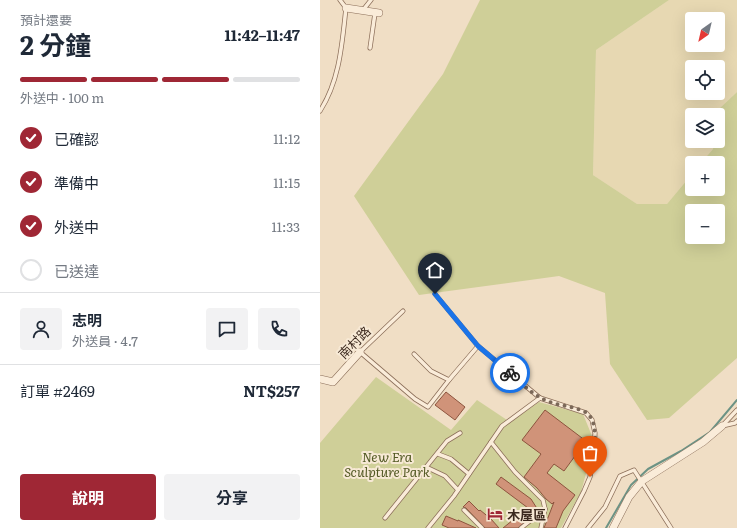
<!DOCTYPE html>
<html lang="zh-TW">
<head>
<meta charset="utf-8">
<style>
  body { margin:0; font-family:Literata,"Noto Sans TC",serif; background:#f2f2f3; color:#1f2937; height:100vh; display:flex; flex-direction:column; font-size:15px; white-space:nowrap }
  * { box-sizing:border-box; margin:0 }
  p { font-size:13px; color:#747a83 }
  .icon { flex:none; width:22px; height:22px; fill:none; stroke:currentColor; stroke-width:2; stroke-linecap:round; stroke-linejoin:round }
  .map { position:relative; flex:1; overflow:hidden }
  .panel { display:flex; flex-direction:column; background:#fff; width:320px }
  .panel>* { flex:none }
  .needle { width:26px; rotate:214deg }
  .controls { position:absolute; left:365px; top:12px; display:grid; gap:8px }
  .controls a { display:grid; place-items:center; width:40px; height:40px; border-radius:4px; background:#fff; box-shadow:0 4px 16px #0002; font-size:20px }
  .pin { position:absolute; display:grid; place-items:center; width:34px; height:34px; color:#fff; margin:-41px -17px; border-radius:50% 50% 50% 0; rotate:-45deg; box-shadow:0 0 4px #0007 }
  .pin .icon { rotate:45deg }
  .courier { position:absolute; display:grid; place-items:center; width:40px; height:40px; margin:-20px; border:3px solid #1a73e8; border-radius:50%; background:#fff; color:#222; box-shadow:0 1px 5px #0007 }
  .summary em { font-style:normal; font-weight:700 }
  .summary div { display:flex; flex-direction:column-reverse }
  .summary { display:flex; align-items:center; justify-content:space-between; height:68px; padding:0 20px }
  h1 { font-size:26px; font-weight:700; line-height:30px }
  .bar { display:grid; grid-template-columns:repeat(4,1fr); gap:6px 4px; align-content:center; height:48px; padding:0 20px }
  .bar i { height:5px; border-radius:3px; background:#e0e1e3 }
  .bar .selected { background:#9f2735 }
  .bar p { grid-column:span 4 }
  .line { display:flex; align-items:center; gap:10px; padding:0 20px; border-top:1px solid #e0e1e3 }
  .line div { flex:1 }
  .round { display:grid; place-items:center; flex:none; width:42px; height:42px; border-radius:4px; background:#f2f2f3 }
  ol { padding:0 20px; list-style:none }
  li { display:flex; align-items:center; gap:12px; height:44px }
  li p { margin-inline-start:auto }
  li .icon { padding:4px; border-radius:50%; background:#9f2735; color:#fff; stroke-width:4 }
  li:last-child { color:#747a83 }
  li i { width:22px; height:22px; border:2px solid #e0e1e3; border-radius:50% }
  .cta { display:flex; gap:8px; margin-top:auto; padding:8px 20px }
  .cta a { flex:1; height:46px; border-radius:4px; background:#9f2735; color:#fff; font-size:16px; font-weight:700; line-height:46px; text-align:center }
  .cta a+a { background:#f2f2f3; color:#1f2937 }
  main { display:flex; flex:1; min-height:0 }
  .map>svg:first-child { display:block }
</style>
</head>
<body>
<main>
<section class="panel">
<div class="summary"><div><h1>2 分鐘</h1><p>預計還要</p></div><em>11:42–11:47</em></div>
<div class="bar"><i class="selected"></i><i class="selected"></i><i class="selected"></i><i></i><p>外送中 · 100 m</p></div>
<ol>
<li><svg class="icon" aria-label="check" viewBox="0 0 24 24"><path d="M5 12l5 5 9-10"/></svg>已確認<p>11:12</p></li>
<li><svg class="icon" aria-label="check" viewBox="0 0 24 24"><path d="M5 12l5 5 9-10"/></svg>準備中<p>11:15</p></li>
<li><svg class="icon" aria-label="check" viewBox="0 0 24 24"><path d="M5 12l5 5 9-10"/></svg>外送中<p>11:33</p></li>
<li><i></i>已送達</li>
</ol>
<div class="line" style="height:72px"><a class="round"><svg class="icon" aria-label="person" viewBox="0 0 24 24"><circle cx="12" cy="8" r="4"/><path d="M4 21q1-7 8-7t8 7"/></svg></a><div><b>志明</b><p>外送員 · 4.7</p></div><a class="round"><svg class="icon" aria-label="chat" viewBox="0 0 24 24"><path d="M4 5h16v11H9l-5 4z"/></svg></a><a class="round"><svg class="icon" aria-label="phone" viewBox="0 0 24 24"><path d="M5 4h4l2 5-3 2q2 4 5 5l2-3 5 2v4C11 20 4 13 5 4z"/></svg></a></div>
<div class="line" style="height:52px"><div>訂單 #2469</div><b>NT$257</b></div>
<div class="cta"><a>說明</a><a>分享</a></div>
</section>
<div class="map">
<svg width="417" height="528" viewBox="0 0 417 528">
  <rect width="100%" height="100%" fill="#f0dec5"/>
  <path fill="#e7d8b2" fill-rule="evenodd" d="M349,0h68v92l-17,16 -2,12v-5h-26v26h22l-1,8 -12,14h-9v11l-25,30h-30l-44,-29 3,-125zM372,19h26v26h-26zM372,67h26v26h-26z"/>
  <g fill="#cfcf98" fill-rule="evenodd">
    <path d="M160,0h189l-73,50 -3,125 44,29h30l25,-30v15h26v-26h-17l12,-14 1,-8h4v-21l2,-12 17,-16v266l-68,60 -22,2 -37,-56 -5,-71 -46,-17 -140,19 -65,-99 89,-122zM372,211h26v26h-26z"/>
    <polygon points="56,377 131,430 157,400 190,422 219,402 263,414 272,436 271,455 261,492 241,528 0,528 0,443"/>
  </g>
  <g fill="none" stroke-linecap="round" stroke-linejoin="round">
    <polyline stroke="#6c9385" stroke-width="2" points="286,528 311,485 328,469 361,451 390,432 417,400"/>
  </g>
  <g fill="#d09379" stroke="#8d543e">
    <polygon points="126,392 145,407 135,420 115,405"/>
    <polygon points="225,410 266,441 244,471 234,464 227,473 255,495 243,511 236,528 224,528 234,502 232,504 226,499 217,488 204,477 221,454 202,440"/>
    <polygon points="181,477 211,499 218,510 198,528 183,528 208,508 176,484"/>
    <polygon points="149,501 159,511 160,510 171,519 179,528 165,528 146,508 143,507"/>
    <polygon points="126,516 138,521 138,520 156,528 129,528 122,525"/>
  </g>
  <g fill="none" stroke-linecap="round" stroke-linejoin="round">
    <g stroke="#8c6f5a" stroke-width="5">
      <g id="service">
        <polyline points="43,10 51,0"/>
        <polyline points="50,48 55,13"/>
        <path d="M0,111c20,-31 22,-68 26,-103l-6,-8"/>
        <polyline points="115,294 158,346 220,398 266,413 272,420 275,433 274,453 270,477 264,491 245,528"/>
        <polyline points="83,311 40,352 95,399 108,407 129,380 158,346"/>
        <polyline points="94,354 111,371 129,380"/>
        <polyline points="402,426 417,410"/>
        <polyline points="402,426 415,423 417,421"/>
        <polyline points="171,442 195,472 223,500 225,509 221,528"/>
        <polyline points="118,454 131,459 149,474"/>
        <polyline points="106,467 125,476 138,490"/>
        <polyline points="144,510 162,528"/>
        <polyline points="65,518 127,441 140,433"/>
        <polyline points="108,528 134,496 182,426 220,398"/>
        <polyline points="201,528 225,509"/>
        <polyline points="268,528 285,507 300,476 314,470 351,528"/>
      </g>
    </g>
    <g stroke="#8c6f5a" stroke-width="8">
      <g id="minor">
        <polyline points="26,8 59,13"/>
        <polyline points="0,379 13,382 40,352"/>
        <polyline points="293,528 309,497 322,481 383,442 402,426"/>
      </g>
    </g>
    <use href="#service" stroke="#faecd9" stroke-width="3.5"/>
    <use href="#minor" stroke="#faecd9" stroke-width="7"/>
  </g>
  <g fill="none" stroke-linecap="round" stroke-linejoin="round">
    <path stroke="#7b6858" stroke-width="4" stroke-dasharray="0 7.2" d="M190,373c9,8 20,19 31,25 13,8 30,7 44,14 17,9 8,50 5,65"/>
    <polyline stroke="#1a73e8" stroke-width="5" points="115,294 158,346 190,373"/>
  </g>
  <defs>
    <g id="hotel-bare" transform="scale(1.2)"><path d="M-6-4.5h1.5V1H6V5H4.5V3h-9V5H-6ZM-4 0a1.8 1.8 0 1 1 3.6 0ZM.5 0V-2.5h3Q6-2.5 6 0Z" fill="#9f2735" stroke="#f7e9d5" stroke-width="2.5" paint-order="stroke"/></g>
  </defs>
  <g fill-rule="evenodd">
    <use href="#hotel-bare" x="175" y="514"/>
  </g>
  <g text-anchor="middle" dominant-baseline="central" stroke-width="4" stroke-linejoin="round" paint-order="stroke">
    <g font-size="13" fill="#3c291e" stroke="#f7e9d5">
      <text transform="translate(34 342) rotate(-45)">南村路</text>
    </g>
    <g font-size="13" font-style="italic" fill="#525924" stroke="#f7e9d5">
      <text x="67" y="456">New Era<tspan x="67" dy="15">Sculpture Park</tspan></text>
    </g>
    <g font-size="13" font-weight="bold" fill="#3c291e" stroke="#f7e9d5" text-anchor="start">
      <text x="187" y="514">木屋區</text>
    </g>
  </g>
</svg>
<div class="controls">
<a><svg class="needle" viewBox="-14 -14 28 28"><path d="M0-13l5 13h-10z" fill="#e53935"/><path d="M0 13l5-13h-10z" fill="#747a83"/></svg></a>
<a><svg class="icon" aria-label="locate" viewBox="0 0 24 24"><circle cx="12" cy="12" r="6"/><path d="M12 2v4M12 18v4M2 12h4M18 12h4"/></svg></a>
<a><svg class="icon" aria-label="layers" viewBox="0 0 24 24"><path d="M12 4l9 5-9 5-9-5zM3 14l9 5 9-5"/></svg></a>
<a>+</a>
<a>−</a>
</div>
<div class="pin" style="left:270px;top:477px;background:#ea580c"><svg class="icon" aria-label="bag" viewBox="0 0 24 24"><path d="M5 8h14l-1 12H6zM9 8a3 3 0 0 1 6 0"/></svg></div>
<div class="pin" style="left:115px;top:294px;background:#1f2937"><svg class="icon" aria-label="home" viewBox="0 0 24 24"><path d="M3 11l9-7 9 7M6 9v11h12V9"/></svg></div>
<div class="courier" style="left:190px;top:373px"><svg class="icon" aria-label="bike" viewBox="0 0 24 24"><circle cx="6" cy="16" r="4"/><circle cx="18" cy="16" r="4"/><path d="M6 16l4-8h5l3 8M10 8l3 8H6M13 5h3"/></svg></div>
</div>
</main>
</body>
</html>
